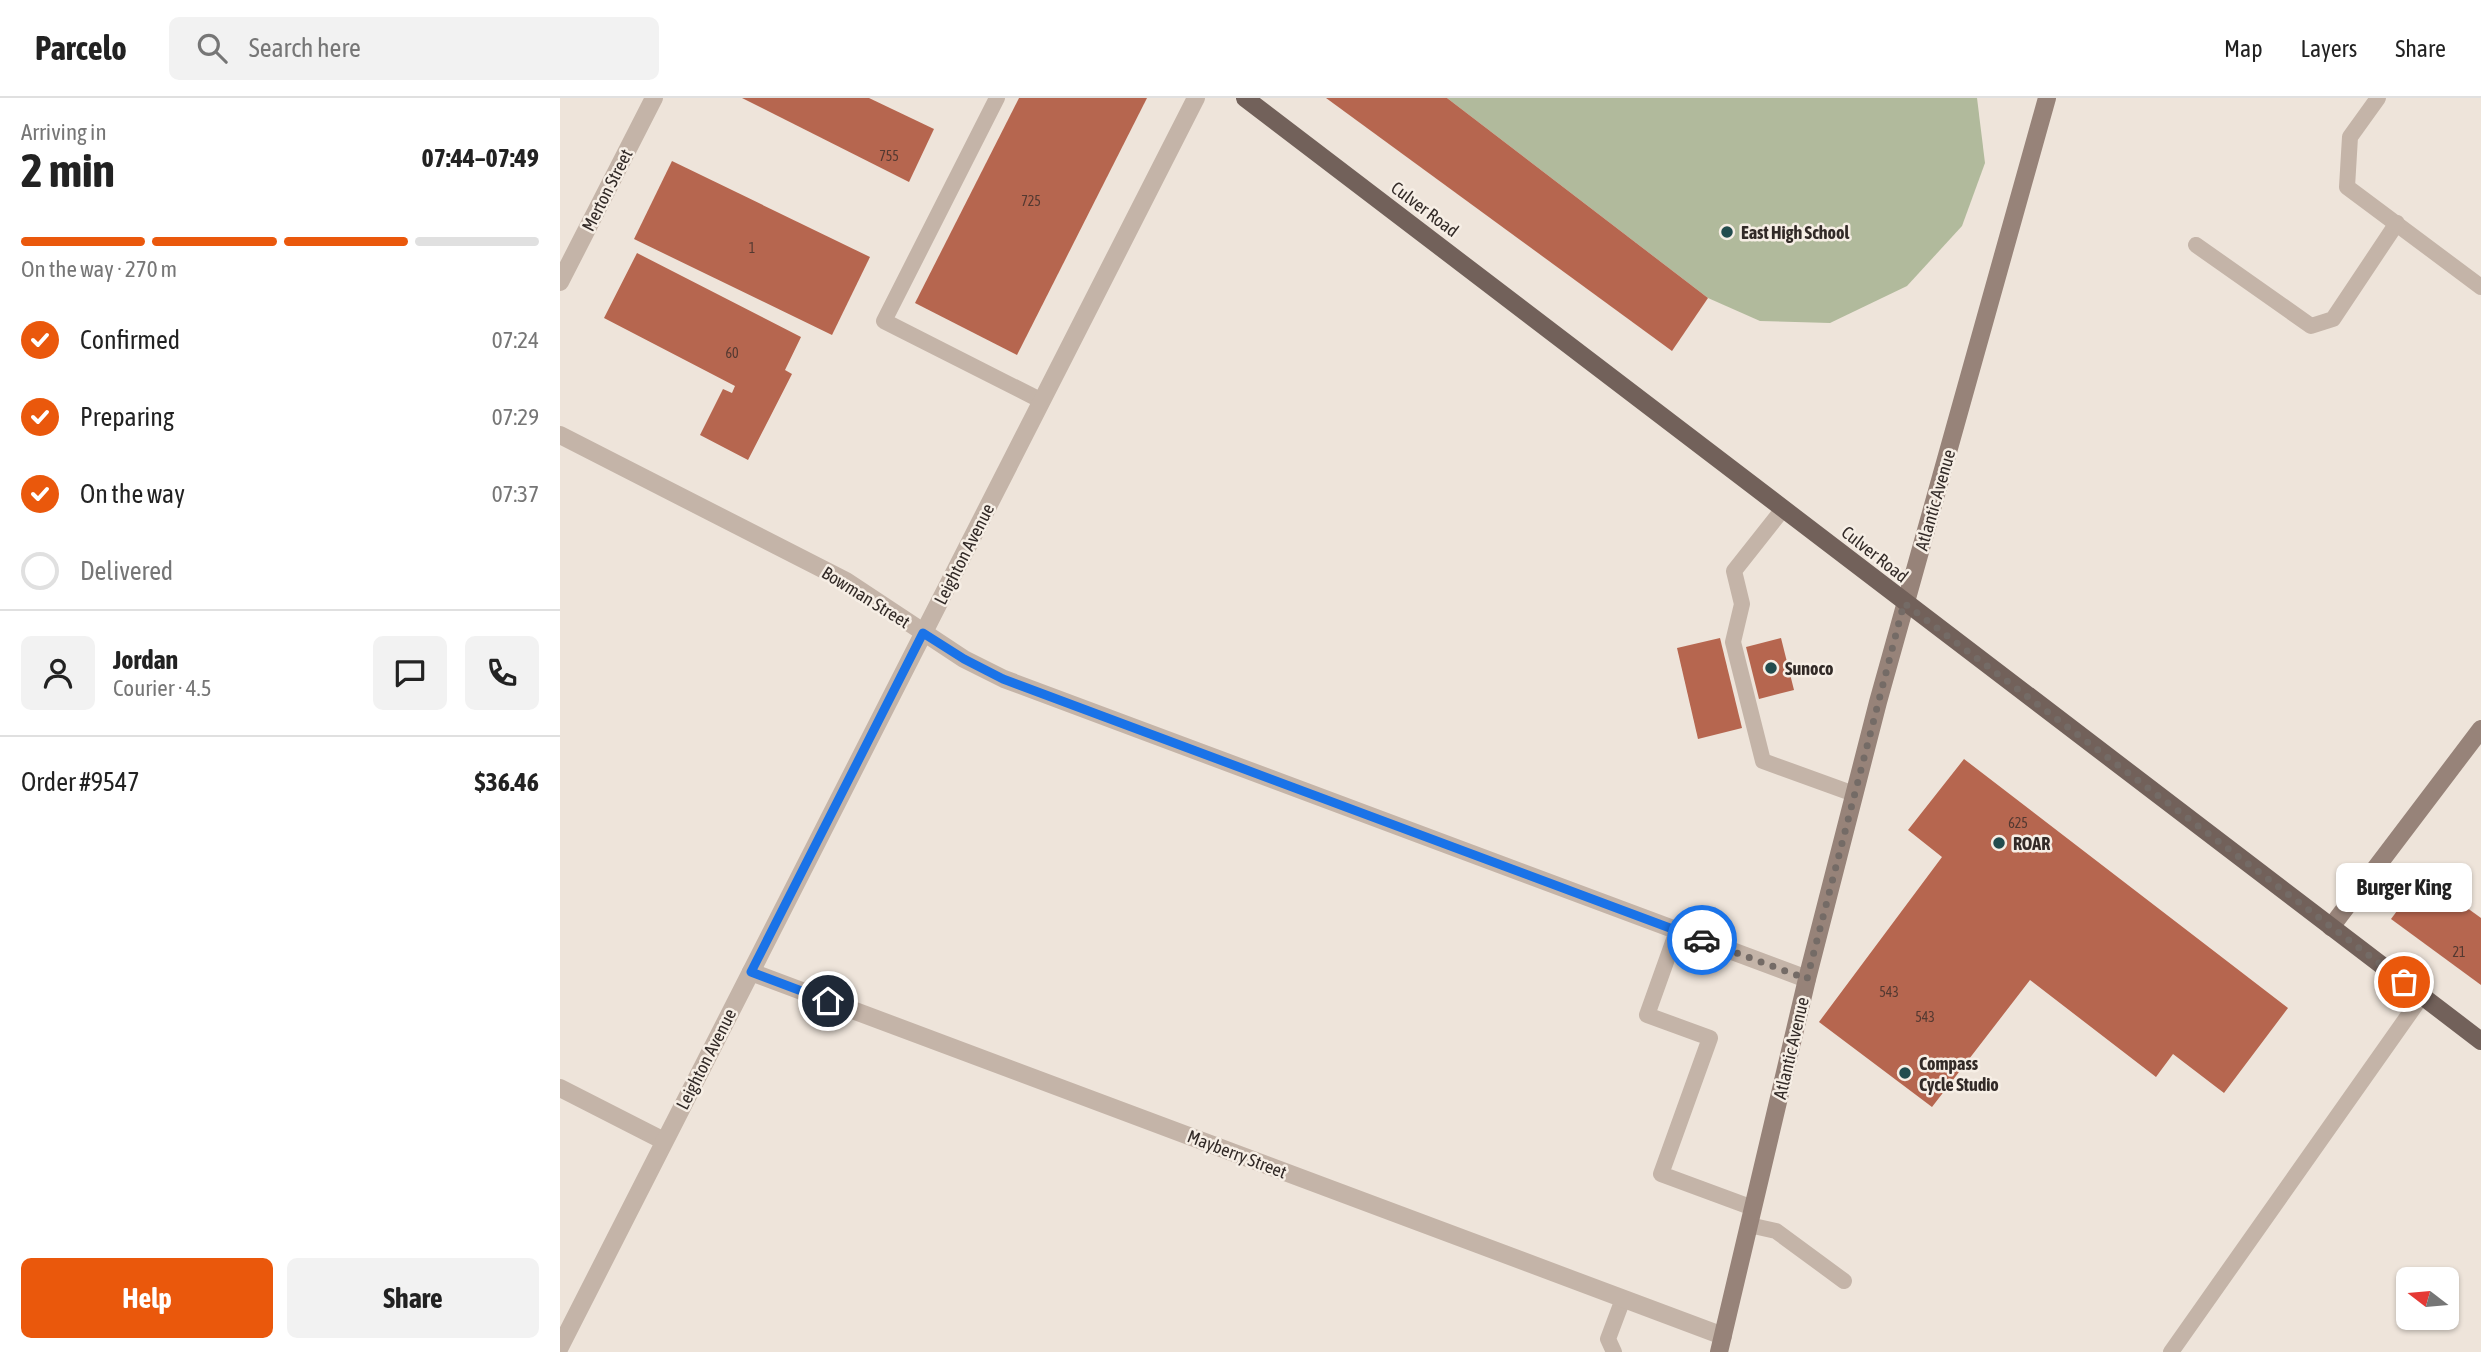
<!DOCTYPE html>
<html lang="en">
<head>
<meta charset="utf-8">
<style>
  body { margin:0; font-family:"Asap Condensed",sans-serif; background:#f2f2f2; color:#222; height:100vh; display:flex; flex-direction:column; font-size:26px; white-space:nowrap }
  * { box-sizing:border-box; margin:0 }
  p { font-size:23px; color:#767676 }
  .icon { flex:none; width:38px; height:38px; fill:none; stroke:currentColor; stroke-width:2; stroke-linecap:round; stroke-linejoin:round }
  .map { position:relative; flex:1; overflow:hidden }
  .side { display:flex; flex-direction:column; background:#fff; width:560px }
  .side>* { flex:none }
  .needle { width:46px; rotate:286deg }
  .tools { position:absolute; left:1836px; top:1169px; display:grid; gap:14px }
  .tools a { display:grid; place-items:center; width:63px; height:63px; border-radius:10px; background:#fff; box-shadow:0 2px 5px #0004; font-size:35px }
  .pin { position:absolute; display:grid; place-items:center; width:60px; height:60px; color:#fff; margin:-30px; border:4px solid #fff; border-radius:50%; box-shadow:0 2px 7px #0007 }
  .courier { position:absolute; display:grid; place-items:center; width:70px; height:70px; margin:-35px; border:5px solid #1a73e8; border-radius:50%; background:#fff; color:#222; box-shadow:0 2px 9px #0007 }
  .bubble { position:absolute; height:49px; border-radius:10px; background:#fff; box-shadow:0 2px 5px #0004; font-size:23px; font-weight:700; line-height:49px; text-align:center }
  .headline em { font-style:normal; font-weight:700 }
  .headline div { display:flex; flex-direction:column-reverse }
  .headline { display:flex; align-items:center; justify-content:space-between; height:119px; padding:0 21px }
  h1 { font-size:46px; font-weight:700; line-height:52px }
  .bar { display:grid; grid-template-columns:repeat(4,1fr); gap:10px 7px; align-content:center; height:84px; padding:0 21px }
  .bar i { height:9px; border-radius:5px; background:#e0e0e0 }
  .bar .active { background:#ea580c }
  .bar p { grid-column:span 4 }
  .line { display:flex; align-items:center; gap:18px; padding:0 21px; border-top:2px solid #e0e0e0 }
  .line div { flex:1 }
  .round { display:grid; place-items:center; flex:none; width:74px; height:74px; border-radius:10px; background:#f2f2f2 }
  ol { padding:0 21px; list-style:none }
  li { display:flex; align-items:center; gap:21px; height:77px }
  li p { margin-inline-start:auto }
  li .icon { padding:7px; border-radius:50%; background:#ea580c; color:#fff; stroke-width:4 }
  li:last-child { color:#767676 }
  li i { width:38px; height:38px; border:4px solid #e0e0e0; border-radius:50% }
  .action { display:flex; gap:14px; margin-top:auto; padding:14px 21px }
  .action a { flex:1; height:80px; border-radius:10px; background:#ea580c; color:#fff; font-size:28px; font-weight:700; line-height:80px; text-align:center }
  .action a+a { background:#f2f2f2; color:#222 }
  header { display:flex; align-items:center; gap:42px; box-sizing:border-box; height:98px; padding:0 35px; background:#fff; border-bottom:2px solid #e0e0e0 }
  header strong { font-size:33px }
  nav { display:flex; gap:38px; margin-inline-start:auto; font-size:24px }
  .search { width:490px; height:63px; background:#f2f2f2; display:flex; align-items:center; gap:18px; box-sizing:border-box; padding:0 24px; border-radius:10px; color:#767676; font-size:26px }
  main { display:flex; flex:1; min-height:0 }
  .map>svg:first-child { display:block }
</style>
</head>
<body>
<header>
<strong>Parcelo</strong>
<div class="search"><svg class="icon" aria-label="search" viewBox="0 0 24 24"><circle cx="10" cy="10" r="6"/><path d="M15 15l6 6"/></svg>Search here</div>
<nav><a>Map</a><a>Layers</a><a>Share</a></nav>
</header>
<main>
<section class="side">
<div class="headline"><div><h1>2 min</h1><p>Arriving in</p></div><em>07:44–07:49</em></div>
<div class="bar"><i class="active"></i><i class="active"></i><i class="active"></i><i></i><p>On the way · 270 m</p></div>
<ol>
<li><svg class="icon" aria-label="check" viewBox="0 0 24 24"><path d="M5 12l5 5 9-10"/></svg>Confirmed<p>07:24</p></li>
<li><svg class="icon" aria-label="check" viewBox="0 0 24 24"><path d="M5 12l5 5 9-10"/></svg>Preparing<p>07:29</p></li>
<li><svg class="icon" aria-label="check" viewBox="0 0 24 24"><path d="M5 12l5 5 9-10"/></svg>On the way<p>07:37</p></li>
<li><i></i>Delivered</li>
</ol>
<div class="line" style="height:126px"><a class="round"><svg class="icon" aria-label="person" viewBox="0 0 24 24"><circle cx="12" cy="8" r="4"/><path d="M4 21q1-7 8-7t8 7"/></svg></a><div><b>Jordan</b><p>Courier · 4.5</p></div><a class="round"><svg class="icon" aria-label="chat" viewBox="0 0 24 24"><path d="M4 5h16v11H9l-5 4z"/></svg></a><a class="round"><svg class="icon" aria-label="phone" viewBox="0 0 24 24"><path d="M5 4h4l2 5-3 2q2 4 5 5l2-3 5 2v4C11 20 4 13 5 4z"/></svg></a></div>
<div class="line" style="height:91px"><div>Order #9547</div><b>$36.46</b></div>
<div class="action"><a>Help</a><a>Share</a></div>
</section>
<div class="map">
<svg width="1921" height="1254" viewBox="0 0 1921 1254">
  <rect width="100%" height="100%" fill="#eee4da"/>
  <polygon fill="#b1ba9c" points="887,0 1417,0 1425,65 1402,128 1347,188 1270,225 1200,223 1148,200"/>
  <g fill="#b6664f">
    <polygon points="182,0 309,0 374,31 349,84"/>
    <polygon points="459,0 587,0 457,257 355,205"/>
    <polygon points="766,0 887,0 1148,200 1112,253"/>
    <polygon points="112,63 310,159 272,237 74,141"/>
    <polygon points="77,155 241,239 225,272 232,276 188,362 140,337 163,291 172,295 175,288 44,220"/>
    <polygon points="1160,540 1182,630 1138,641 1117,550"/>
    <polygon points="1221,540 1234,592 1199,601 1186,549"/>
    <polygon points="1404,661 1728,910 1664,995 1613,956 1596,979 1470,882 1372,1009 1259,924 1382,759 1348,732"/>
    <polygon points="1863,778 1921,820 1921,887 1831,821"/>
  </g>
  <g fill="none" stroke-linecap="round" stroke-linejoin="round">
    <g stroke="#c4b4a8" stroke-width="16">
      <polyline points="437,0 324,223 482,303"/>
      <polyline points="1818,0 1790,39 1787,89 1921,189"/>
      <polyline points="1636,147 1751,228 1773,221 1837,125"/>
      <polyline points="1223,411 1174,473 1182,506 1173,544 1203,663 1294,696"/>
      <polyline points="1117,833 1087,917 1150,940 1101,1076 1193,1110"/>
      <polyline points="1189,1127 1216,1133 1284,1183"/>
      <polyline points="1054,1254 1048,1241 1063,1201"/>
      <polyline points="1611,1254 1862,898"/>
    </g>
    <g stroke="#c4b4a8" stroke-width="18">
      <polyline points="0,184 94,0"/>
      <polyline points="0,337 286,483 404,561 444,581 1247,881"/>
      <polyline points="191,874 1163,1238"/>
      <polyline points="0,990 104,1043"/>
      <polyline points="0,1249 636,0"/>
    </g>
    <g stroke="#978379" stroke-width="18">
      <polyline points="1771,829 1921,631"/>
      <polyline points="1159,1254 1247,881 1318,604 1487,0"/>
    </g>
    <polyline stroke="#72615a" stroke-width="18" points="685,0 1921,943"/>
  </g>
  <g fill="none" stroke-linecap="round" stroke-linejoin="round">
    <polyline stroke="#746b66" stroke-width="7" stroke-dasharray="0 12.6" points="1142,842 1247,881 1344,505 1844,884"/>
    <polyline stroke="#1a73e8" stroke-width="9" points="268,903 191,874 363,535 404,561 443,581 1142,842"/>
  </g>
  <g fill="#224c4e" stroke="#f6eee5" stroke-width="2.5">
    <circle cx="1167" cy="134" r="7"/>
    <circle cx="1211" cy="570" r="7"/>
    <circle cx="1439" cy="745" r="7"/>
    <circle cx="1345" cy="975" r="7"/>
  </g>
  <g text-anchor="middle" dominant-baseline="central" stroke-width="5" stroke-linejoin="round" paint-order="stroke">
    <g font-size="14" fill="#533931">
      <text x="329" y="58">755</text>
      <text x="471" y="103">725</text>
      <text x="192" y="150">1</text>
      <text x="172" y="255">60</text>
      <text x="1458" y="725">625</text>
      <text x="1899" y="854">21</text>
      <text x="1329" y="894">543</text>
      <text x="1365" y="919">543</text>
    </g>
    <g font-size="18" fill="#322a27" stroke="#f6eee5">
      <text transform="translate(47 92) rotate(-63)">Merton Street</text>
      <text transform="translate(865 111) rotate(37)">Culver Road</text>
      <text transform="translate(1375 402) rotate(-74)">Atlantic Avenue</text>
      <text transform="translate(404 456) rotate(-63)">Leighton Avenue</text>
      <text transform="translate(1315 456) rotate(38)">Culver Road</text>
      <text transform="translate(306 499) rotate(32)">Bowman Street</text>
      <text transform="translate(1231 950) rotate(-77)">Atlantic Avenue</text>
      <text transform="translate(146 961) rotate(-63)">Leighton Avenue</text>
      <text transform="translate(677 1056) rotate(21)">Mayberry Street</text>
    </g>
    <g font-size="18" font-weight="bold" fill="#322a27" stroke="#f6eee5" text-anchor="start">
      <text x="1181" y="134">East High School</text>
      <text x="1225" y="570">Sunoco</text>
      <text x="1453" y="745">ROAR</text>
      <text x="1359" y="965">Compass<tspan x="1359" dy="21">Cycle Studio</tspan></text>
    </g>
  </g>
</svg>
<div class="tools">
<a><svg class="needle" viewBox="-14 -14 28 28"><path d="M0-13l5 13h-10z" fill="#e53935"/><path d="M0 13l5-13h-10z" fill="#767676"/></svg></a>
</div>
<div class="pin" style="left:1844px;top:884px;background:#ea580c"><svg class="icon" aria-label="bag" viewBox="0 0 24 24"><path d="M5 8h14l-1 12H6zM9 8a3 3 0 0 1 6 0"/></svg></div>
<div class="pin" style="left:268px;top:903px;background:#1f2937"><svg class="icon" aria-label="home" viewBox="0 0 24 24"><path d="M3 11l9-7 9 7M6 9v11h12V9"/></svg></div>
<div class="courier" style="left:1142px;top:842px"><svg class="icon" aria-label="car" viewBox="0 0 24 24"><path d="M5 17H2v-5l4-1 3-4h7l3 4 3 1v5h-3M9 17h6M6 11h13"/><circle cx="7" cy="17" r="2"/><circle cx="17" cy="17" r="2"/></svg></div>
<div class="bubble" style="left:1776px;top:765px;width:136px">Burger King</div>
</div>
</main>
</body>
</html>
